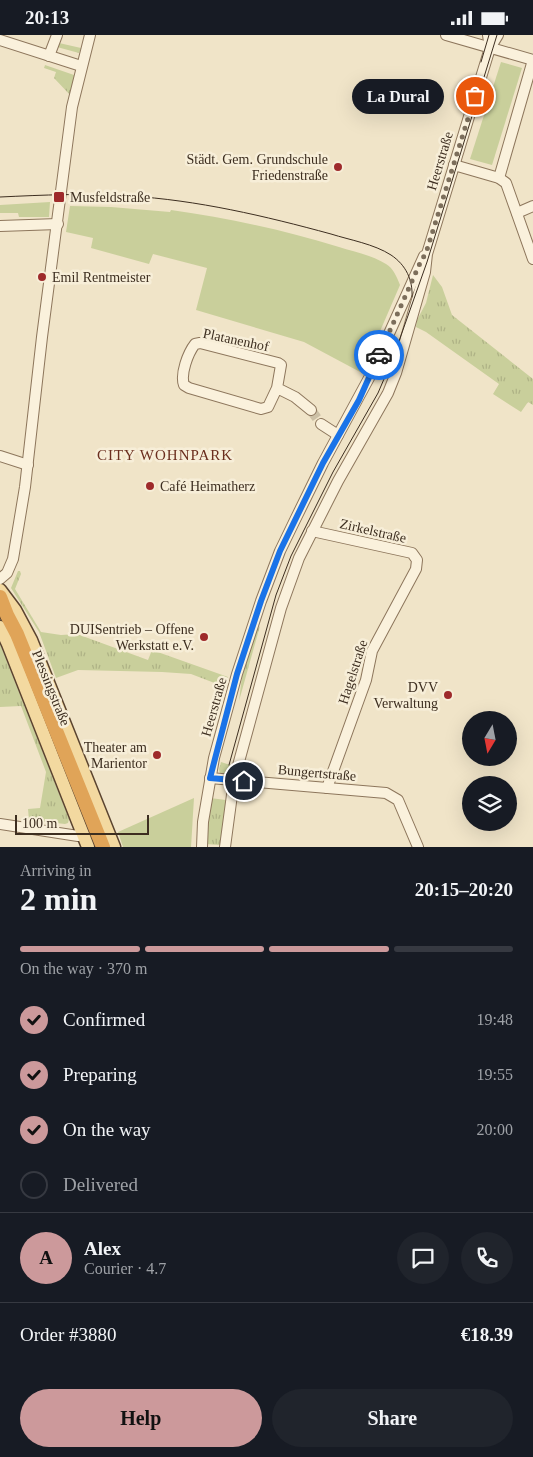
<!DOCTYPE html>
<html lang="en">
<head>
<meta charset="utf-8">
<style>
  body { margin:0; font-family:Georgia,serif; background:#20242c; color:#f1f3f6; height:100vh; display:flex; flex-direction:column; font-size:19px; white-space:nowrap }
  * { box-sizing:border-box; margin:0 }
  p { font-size:16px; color:#9ea1a6 }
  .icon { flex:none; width:28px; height:28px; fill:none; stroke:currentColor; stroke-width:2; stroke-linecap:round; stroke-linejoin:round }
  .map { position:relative; height:812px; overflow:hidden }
  .panel { display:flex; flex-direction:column; background:#171b24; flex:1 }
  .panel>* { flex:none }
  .needle { width:32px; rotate:190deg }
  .buttons { position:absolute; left:462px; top:676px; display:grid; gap:10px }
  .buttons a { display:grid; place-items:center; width:55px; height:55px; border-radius:50%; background:#171b24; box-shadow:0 5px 20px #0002; font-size:25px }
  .scale { position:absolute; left:15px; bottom:12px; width:134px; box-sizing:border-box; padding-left:5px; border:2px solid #3d2e20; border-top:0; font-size:14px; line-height:18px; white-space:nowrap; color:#3d2e20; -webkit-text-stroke:4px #f7eed8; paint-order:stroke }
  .pin { position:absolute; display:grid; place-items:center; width:42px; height:42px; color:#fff; margin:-21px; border:2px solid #fff; border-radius:50%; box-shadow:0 1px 5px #0007 }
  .courier { position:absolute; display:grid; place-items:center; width:50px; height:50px; margin:-25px; border:4px solid #1a73e8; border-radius:50%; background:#fff; color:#222; box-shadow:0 1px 6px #0007 }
  .bubble { position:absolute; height:35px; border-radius:18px; background:#171b24; box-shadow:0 5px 20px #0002; font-size:16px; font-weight:700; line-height:35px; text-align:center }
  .head em { font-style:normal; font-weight:700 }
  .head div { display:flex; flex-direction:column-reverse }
  .head { display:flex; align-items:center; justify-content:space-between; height:85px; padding:0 20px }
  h1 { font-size:32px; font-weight:700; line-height:38px }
  .bar { display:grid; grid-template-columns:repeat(4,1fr); gap:8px 5px; align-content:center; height:60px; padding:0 20px }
  .bar i { height:6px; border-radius:4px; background:#363941 }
  .bar .on { background:#cc999b }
  .bar p { grid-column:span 4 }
  .line { display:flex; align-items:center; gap:12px; padding:0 20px; border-top:1px solid #363941 }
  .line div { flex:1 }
  .round { display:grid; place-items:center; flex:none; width:52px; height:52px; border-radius:26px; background:#20242c }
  ol { padding:0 20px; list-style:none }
  li { display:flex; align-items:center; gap:15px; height:55px }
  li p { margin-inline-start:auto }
  li .icon { padding:5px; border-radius:50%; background:#cc999b; color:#111; stroke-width:4 }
  li:last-child { color:#9ea1a6 }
  li i { width:28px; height:28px; border:2px solid #363941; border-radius:50% }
  .action { display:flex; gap:10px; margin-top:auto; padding:10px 20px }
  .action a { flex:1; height:58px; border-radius:30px; background:#cc999b; color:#111; font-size:20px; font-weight:700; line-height:58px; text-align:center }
  .action a+a { background:#20242c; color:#f1f3f6 }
  .status { display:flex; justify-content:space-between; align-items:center; height:35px; padding:0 25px; background:#171b24; direction:ltr }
  .status svg { height:14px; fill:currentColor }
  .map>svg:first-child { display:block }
</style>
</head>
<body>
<div class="status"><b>20:13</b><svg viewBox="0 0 49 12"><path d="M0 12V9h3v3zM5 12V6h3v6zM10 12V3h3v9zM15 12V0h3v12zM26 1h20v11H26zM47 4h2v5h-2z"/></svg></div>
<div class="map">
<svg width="533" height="812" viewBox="0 0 533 812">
  <defs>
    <pattern id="grass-tufts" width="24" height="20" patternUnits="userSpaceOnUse" patternTransform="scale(1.25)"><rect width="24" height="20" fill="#c9cf9b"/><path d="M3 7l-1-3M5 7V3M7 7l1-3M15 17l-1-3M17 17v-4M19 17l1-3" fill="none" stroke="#aeb285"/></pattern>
  </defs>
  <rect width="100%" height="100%" fill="#f0e4c8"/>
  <g fill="url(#grass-tufts)">
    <polygon points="59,8 81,13 79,18 57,12"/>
    <polygon points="45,30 74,40 71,61 54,43 56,37 44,33"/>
    <polygon points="433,240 442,252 452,280 533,344 533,370 528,367 521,377 493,359 499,349 426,297 416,292 417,285 426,268"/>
    <polygon points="18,536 20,536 21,539 15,554 41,597 61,600 77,599 148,625 152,615 228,642 225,652 191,639 162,637 78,635 56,643 39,597 11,553"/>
    <polygon points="260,591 239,666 243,633 257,594"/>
    <polygon points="0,609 69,784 68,788 65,789 29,785 28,774 40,773 46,737 21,671 0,672"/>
    <polygon points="221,727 233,731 229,741 220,739 219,735"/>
    <polygon points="210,763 226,765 220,810 205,809"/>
  </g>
  <g fill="#c9cf9b">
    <polygon points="501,27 522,33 492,130 470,124"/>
    <polygon points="50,167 49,182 19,182 18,178 0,178 0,170"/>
    <path d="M70,171l41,1 59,5 1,-2c57,8 113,20 168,37 15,5 33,8 47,17 7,4 11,13 14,21l-38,88 -58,-31 -108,-32 11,-42 -54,-14 -4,10 -58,-16 2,-10 -27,-6z"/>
    <polygon points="194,763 191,812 123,812 118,797"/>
  </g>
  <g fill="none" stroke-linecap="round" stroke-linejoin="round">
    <polyline stroke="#ccc0a6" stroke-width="10" stroke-dasharray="10 5" stroke-linecap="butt" points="311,375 321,389"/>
    <g stroke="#8d765c" stroke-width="12">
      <g id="minor">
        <polyline points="446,0 533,25"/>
        <polyline points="0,5 81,31"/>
        <polyline points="490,13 498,0"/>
        <polyline points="49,21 57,0"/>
        <polyline points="454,130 499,143 506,148 533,224"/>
        <polyline points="499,143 533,25"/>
        <polyline points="517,178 533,171"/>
        <polyline points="0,191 58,189"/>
        <path d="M277,353l-9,19 -7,2 -72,-21 -5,-3c-4,-11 4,-32 11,-41l5,-1 78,20 3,2 -4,23 18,9 16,13"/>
        <polyline points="321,389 338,400"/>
        <polyline points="0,421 28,430"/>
        <polyline points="312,496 412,518 417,525 416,534 372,616 366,645 327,753"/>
        <polyline points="0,544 7,538 13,524 25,452 42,302 72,72 90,0"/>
        <polyline points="210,743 386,758 398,765 418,812"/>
        <polyline points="0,789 78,801 84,800"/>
        <polyline points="202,812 203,787 214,723 237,639 261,566 280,516 295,485 323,428 369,343 424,221"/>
        <polyline points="225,812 234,745 281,573 299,523 338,446 388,358 396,338 425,237 427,219 490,13 488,0"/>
      </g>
    </g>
    <g stroke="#5b4430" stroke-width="15">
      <g id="major">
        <polyline points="0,555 15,575 31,605 114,812"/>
        <polyline points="0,592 8,609 88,812"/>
      </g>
    </g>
    <g stroke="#5b4430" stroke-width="16">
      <polyline id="highway" points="0,562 7,580 17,599 103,812"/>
    </g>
    <use href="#minor" stroke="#faf1dc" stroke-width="10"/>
    <use href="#major" stroke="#f3d9a0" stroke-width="12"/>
    <use href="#highway" stroke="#e0a458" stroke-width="14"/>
    <g stroke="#3d2e20" stroke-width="1">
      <polyline points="481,27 489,0"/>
      <path d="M0,162c43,-2 86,-4 129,-1 68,4 136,20 202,38 19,6 43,10 60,21 15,10 22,25 21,42"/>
      <polyline points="229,730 276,560 291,521 333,437 378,358 393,323 427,227 497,0"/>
    </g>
  </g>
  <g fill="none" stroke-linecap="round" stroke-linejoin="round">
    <polyline stroke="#7c6e5b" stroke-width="5" stroke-dasharray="0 9" points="379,320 421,226 426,218 475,61"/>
    <polyline stroke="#1a73e8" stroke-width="6" points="244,746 210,743 237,639 261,566 280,516 323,428 359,365 379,320"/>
  </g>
  <g fill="#9e2a2b" stroke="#f7eed8" stroke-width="2">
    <circle cx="338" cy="132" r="5"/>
    <rect x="53" y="156" width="12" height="12" rx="2.5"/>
    <circle cx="42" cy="242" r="5"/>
    <circle cx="150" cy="451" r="5"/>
    <circle cx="204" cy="602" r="5"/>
    <circle cx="448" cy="660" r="5"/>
    <circle cx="157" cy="720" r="5"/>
  </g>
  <g text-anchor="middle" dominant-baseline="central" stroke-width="5" stroke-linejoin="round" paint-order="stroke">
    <g font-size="14" fill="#3d2e20" stroke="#f7eed8" text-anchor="end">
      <text x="328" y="124">Städt. Gem. Grundschule<tspan x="328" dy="16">Friedenstraße</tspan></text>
      <text x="70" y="162" text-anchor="start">Musfeldstraße</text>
      <text x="52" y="242" text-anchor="start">Emil Rentmeister</text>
      <text x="160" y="451" text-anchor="start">Café Heimatherz</text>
      <text x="194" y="594">DUISentrieb – Offene<tspan x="194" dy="16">Werkstatt e.V.</tspan></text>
      <text x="438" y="652">DVV<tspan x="438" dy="16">Verwaltung</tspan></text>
      <text x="147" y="712">Theater am<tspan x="147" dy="16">Marientor</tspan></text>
    </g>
    <g font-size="14" fill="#3d2e20" stroke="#f7eed8">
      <text transform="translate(440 126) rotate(-73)">Heerstraße</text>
      <text transform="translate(236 305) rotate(12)">Platanenhof</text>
      <text transform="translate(373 496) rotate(13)">Zirkelstraße</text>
      <text transform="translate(353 637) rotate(-72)">Hagelstraße</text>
      <text transform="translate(51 653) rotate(68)">Plessingstraße</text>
      <text transform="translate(214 672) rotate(-74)">Heerstraße</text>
      <text transform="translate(317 738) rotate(5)">Bungertstraße</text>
    </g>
    <g font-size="15" letter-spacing="1" fill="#6b2e1e" stroke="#f7eed8">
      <text x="165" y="420">CITY WOHNPARK</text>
    </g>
  </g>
</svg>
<div class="buttons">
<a><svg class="needle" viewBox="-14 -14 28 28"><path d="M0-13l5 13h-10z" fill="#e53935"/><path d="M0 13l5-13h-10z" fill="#9ea1a6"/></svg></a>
<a><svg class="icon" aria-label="layers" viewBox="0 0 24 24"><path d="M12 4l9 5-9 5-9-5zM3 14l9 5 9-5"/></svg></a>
</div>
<div class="scale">100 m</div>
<div class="pin" style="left:475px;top:61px;background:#ea580c"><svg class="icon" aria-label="bag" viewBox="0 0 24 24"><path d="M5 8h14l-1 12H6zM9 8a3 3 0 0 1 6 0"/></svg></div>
<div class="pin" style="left:244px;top:746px;background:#1f2937"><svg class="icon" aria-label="home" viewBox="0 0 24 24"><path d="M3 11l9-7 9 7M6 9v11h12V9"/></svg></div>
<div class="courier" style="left:379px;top:320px"><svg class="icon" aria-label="car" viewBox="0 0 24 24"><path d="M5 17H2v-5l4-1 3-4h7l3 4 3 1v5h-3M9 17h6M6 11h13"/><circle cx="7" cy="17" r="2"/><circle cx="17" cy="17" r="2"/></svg></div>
<div class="bubble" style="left:352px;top:44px;width:92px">La Dural</div>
</div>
<section class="panel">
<div class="head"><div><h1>2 min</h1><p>Arriving in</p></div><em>20:15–20:20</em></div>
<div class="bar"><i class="on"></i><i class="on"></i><i class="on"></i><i></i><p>On the way · 370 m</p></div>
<ol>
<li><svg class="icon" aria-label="check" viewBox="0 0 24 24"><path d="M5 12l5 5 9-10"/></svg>Confirmed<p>19:48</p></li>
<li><svg class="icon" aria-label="check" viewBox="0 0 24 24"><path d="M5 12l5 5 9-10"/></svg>Preparing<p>19:55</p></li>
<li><svg class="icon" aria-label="check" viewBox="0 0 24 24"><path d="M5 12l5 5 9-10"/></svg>On the way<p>20:00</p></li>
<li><i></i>Delivered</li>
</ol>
<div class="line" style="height:90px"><b class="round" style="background:#cc999b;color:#111">A</b><div><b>Alex</b><p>Courier · 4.7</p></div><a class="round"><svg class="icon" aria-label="chat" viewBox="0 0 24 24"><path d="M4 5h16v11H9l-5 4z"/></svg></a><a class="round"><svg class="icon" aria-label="phone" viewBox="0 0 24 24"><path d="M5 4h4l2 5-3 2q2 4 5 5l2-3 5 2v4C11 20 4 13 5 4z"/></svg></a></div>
<div class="line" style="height:65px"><div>Order #3880</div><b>€18.39</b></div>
<div class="action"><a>Help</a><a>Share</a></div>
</section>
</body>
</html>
